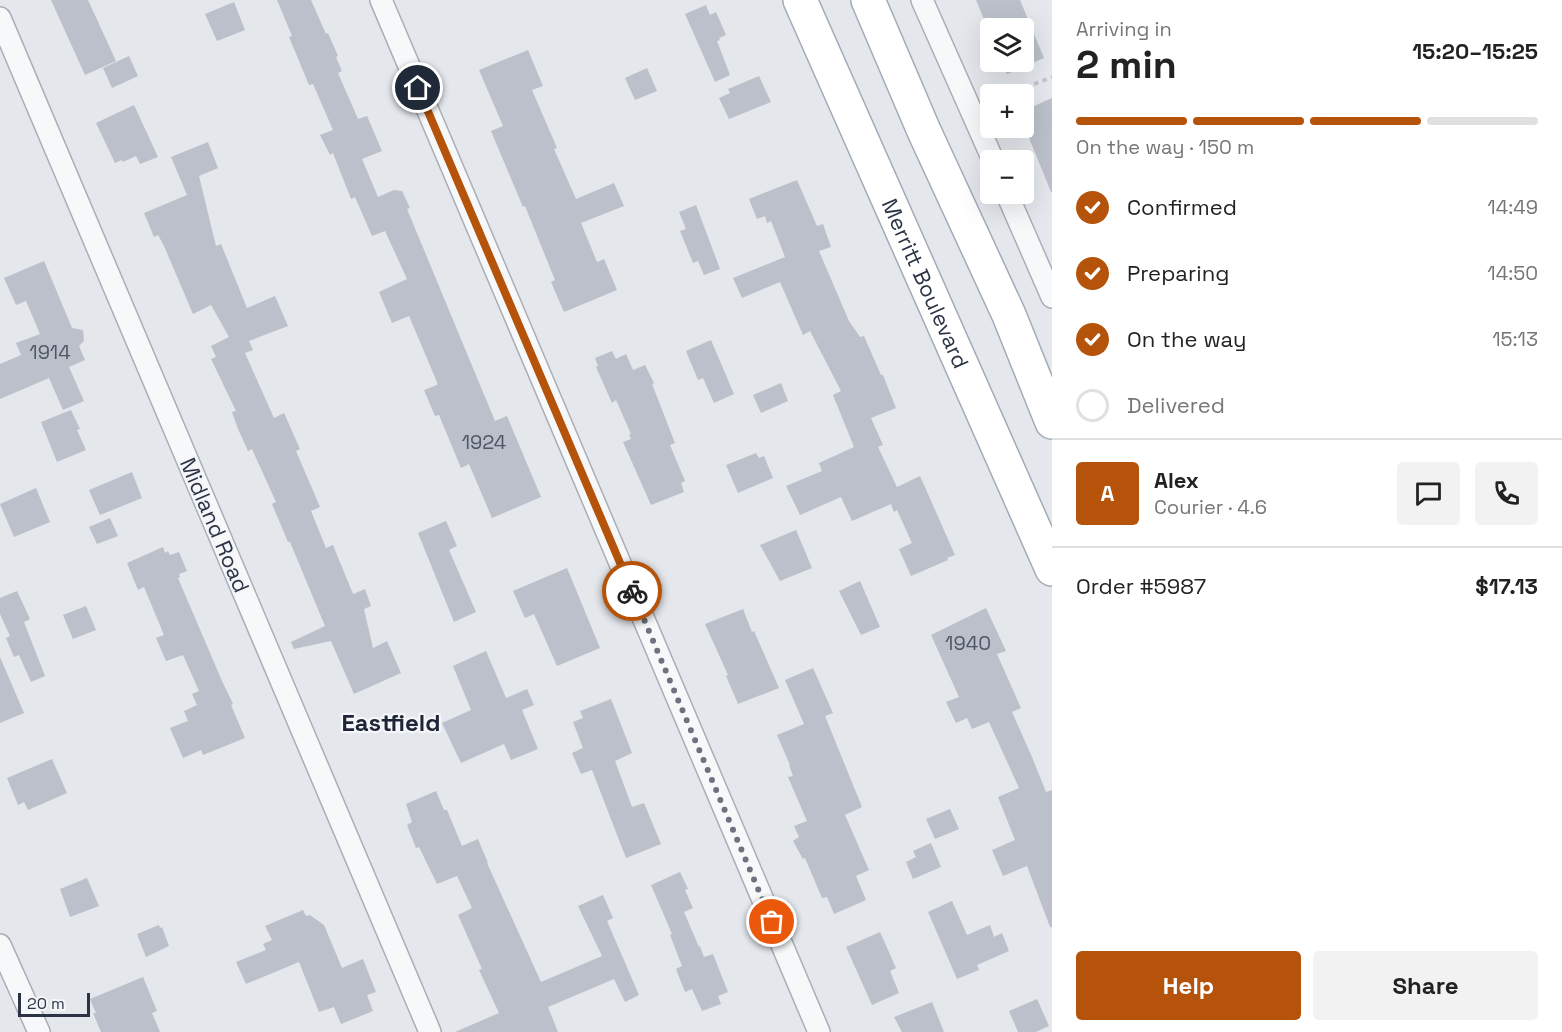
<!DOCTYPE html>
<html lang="en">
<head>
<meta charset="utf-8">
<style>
  body { margin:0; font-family:"Space Grotesk",sans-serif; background:#f2f2f2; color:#222; height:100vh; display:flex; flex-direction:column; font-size:22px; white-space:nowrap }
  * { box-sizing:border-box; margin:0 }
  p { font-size:20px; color:#767676 }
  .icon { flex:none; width:33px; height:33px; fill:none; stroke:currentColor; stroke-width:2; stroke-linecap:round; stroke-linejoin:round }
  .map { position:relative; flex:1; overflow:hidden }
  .details { display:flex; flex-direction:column; background:#fff; width:510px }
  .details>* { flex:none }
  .tools { position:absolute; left:980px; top:18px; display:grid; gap:12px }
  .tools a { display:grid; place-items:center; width:54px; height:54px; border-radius:6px; background:#fff; box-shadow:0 6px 24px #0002; font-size:30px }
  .scale { position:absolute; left:18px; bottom:15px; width:72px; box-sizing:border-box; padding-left:6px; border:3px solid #2b3445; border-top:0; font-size:16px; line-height:21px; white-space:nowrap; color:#2b3445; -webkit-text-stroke:4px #f4f6f9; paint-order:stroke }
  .pin { position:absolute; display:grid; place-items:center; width:51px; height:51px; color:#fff; margin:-26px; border:3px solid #fff; border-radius:50%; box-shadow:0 2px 6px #0007 }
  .courier { position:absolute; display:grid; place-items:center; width:60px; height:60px; margin:-30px; border:4px solid #b45309; border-radius:50%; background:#fff; color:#222; box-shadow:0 2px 8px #0007 }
  .summary em { font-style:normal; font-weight:600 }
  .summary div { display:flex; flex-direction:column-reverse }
  .summary { display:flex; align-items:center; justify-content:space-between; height:102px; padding:0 24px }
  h1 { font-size:39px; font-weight:600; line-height:45px }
  .bar { display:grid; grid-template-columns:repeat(4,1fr); gap:9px 6px; align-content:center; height:72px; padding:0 24px }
  .bar i { height:8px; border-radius:4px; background:#e0e0e0 }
  .bar .on { background:#b45309 }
  .bar p { grid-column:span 4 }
  .line { display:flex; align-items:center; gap:15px; padding:0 24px; border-top:2px solid #e0e0e0 }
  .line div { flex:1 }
  .round { display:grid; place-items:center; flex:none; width:63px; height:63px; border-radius:6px; background:#f2f2f2 }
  ol { padding:0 24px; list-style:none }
  li { display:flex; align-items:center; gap:18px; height:66px }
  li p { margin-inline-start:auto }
  li .icon { padding:6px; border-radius:50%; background:#b45309; color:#fff; stroke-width:4 }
  li:last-child { color:#767676 }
  li i { width:33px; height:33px; border:3px solid #e0e0e0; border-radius:50% }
  .cta { display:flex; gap:12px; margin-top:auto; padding:12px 24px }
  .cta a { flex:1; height:69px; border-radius:6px; background:#b45309; color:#fff; font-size:24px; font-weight:600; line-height:69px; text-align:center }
  .cta a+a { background:#f2f2f2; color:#222 }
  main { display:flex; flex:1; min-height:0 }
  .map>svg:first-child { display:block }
</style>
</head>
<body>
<main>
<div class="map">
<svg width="1052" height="1032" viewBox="0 0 1052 1032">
  <rect width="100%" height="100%" fill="#e4e7ec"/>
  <g fill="#bbc0ca">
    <polygon points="51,0 88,0 116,61 85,75"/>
    <polygon points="277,0 311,0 326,34 328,33 338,56 336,57 342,71 338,73 358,119 367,116 382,151 362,159 378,197 394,190 402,191 410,208 407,209 495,421 507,416 541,497 492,518 469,464 461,468 439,415 435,416 424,390 437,385 437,382 409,316 392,323 379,292 407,279 385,231 372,236 355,197 351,199 333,153 330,155 320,135 333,130 313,84 309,85 289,37 292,36"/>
    <polygon points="976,0 1020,0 1044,58 1007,74 1001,62 1023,62 1023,28 990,28 990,34"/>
    <polygon points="234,2 245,30 217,41 205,14"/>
    <polygon points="706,5 710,15 716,12 726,35 719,38 720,40 717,41 730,75 715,82 685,14"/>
    <polygon points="528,50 543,86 532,90 557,148 554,149 576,199 614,183 624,206 581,223 597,262 604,259 617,290 564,312 551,282 555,280 525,206 523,207 491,131 503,126 479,70"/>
    <polygon points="129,56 138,76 112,88 103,68"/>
    <polygon points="647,68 657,91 635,100 625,78"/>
    <polygon points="759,76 771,102 729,119 719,98 730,93 728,89"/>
    <polygon points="1052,98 1052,192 1051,192 1023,123 1023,111"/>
    <polygon points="134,105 158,157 140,164 136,156 123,162 122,160 115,163 96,123"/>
    <polygon points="208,142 218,168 199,176 216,246 221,244 247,308 275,296 288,326 249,341 253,350 245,353 274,418 284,413 300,449 296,451 320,507 311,511 326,548 333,545 353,594 365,589 371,606 364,609 373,648 387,641 401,673 354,694 331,641 294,649 291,642 325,626 290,542 288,542 272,504 276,502 252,449 248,451 238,429 232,412 236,411 211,359 216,357 211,346 229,337 211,305 193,314 164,246 158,235 154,237 144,213 187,195 171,157"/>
    <polygon points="797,180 817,226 823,224 831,247 819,251 849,321 860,337 864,336 881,375 883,375 896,408 871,418 883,445 878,447 897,487 920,476 955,555 947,558 948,560 911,576 899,549 912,543 897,510 894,512 891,504 852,521 841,497 800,515 786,486 822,471 819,463 854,447 833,395 841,391 810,331 803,335 780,282 742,298 733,278 785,257 771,221 767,223 765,216 757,219 749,199"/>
    <polygon points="696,205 720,269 704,275 698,261 693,263 680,231 686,229 679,212"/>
    <polygon points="44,261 72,328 83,330 84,341 79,346 85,360 69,367 84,401 63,410 49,378 0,399 0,364 21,355 16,343 40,334 26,301 16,305 4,278"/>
    <polygon points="711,340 734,394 714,403 703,378 698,380 686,351"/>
    <polygon points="612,351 616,359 626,354 633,370 645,365 654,383 652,384 675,443 670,445 685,481 681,483 684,492 651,505 623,442 631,439 629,435 631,434 616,400 612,403 596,367 598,366 595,358"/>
    <polygon points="781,383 788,401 761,413 753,395"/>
    <polygon points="71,410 80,429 77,430 86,450 57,462 41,422"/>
    <polygon points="756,453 759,458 764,456 773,478 738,493 726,465"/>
    <polygon points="132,472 142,498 100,515 89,490"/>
    <polygon points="36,488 50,522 14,537 0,504"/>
    <polygon points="110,518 118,536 97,544 89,527"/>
    <polygon points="446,521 457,546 449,550 476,612 454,622 418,533"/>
    <polygon points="796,530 812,568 780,581 760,545"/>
    <polygon points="163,547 165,553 168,551 170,555 179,552 187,571 179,574 180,577 178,578 222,681 233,704 231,705 245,738 203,755 201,750 183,758 170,728 188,721 184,711 197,705 192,694 199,691 183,655 166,661 156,638 164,635 144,587 138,590 127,563"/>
    <polygon points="567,568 600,648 557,666 534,614 525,618 513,591"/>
    <polygon points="860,581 880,627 861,635 839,591"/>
    <polygon points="17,591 30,619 24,622 45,676 31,682 19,655 14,657 6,638 10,636 0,614 0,598"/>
    <polygon points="86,606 96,630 73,639 63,615"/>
    <polygon points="986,608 1006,651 997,654 1021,708 1012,712 1032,757 1046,792 1052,790 1052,927 1050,927 1027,866 1003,876 992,850 1015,840 998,797 1019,788 989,722 972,729 967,718 956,723 946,702 959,697 931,635"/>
    <polygon points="743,609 752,632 754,631 779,688 738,704 726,676 728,675 705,624"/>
    <polygon points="486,651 506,698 527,689 534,705 522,710 538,749 511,760 504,744 461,763 442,723 471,710 453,666"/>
    <polygon points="0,657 24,713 0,723"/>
    <polygon points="813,668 833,713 825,716 862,807 845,815 869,870 856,876 866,900 834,914 827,897 822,898 805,858 803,859 793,841 799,837 794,826 807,821 788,777 793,776 789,765 790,765 777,735 804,724 785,680"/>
    <polygon points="611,699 632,753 615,761 632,807 644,803 661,844 626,858 592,770 581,774 572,753 583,748 573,722 583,718 580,711"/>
    <polygon points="52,759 67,793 28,810 24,802 18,805 7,778"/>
    <polygon points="436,791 444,810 447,810 462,846 478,839 488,863 487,863 541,982 602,956 578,906 603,895 613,918 607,921 639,995 625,1002 614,979 548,1007 558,1032 455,1032 499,1013 479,970 482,969 458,915 472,908 457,876 437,884 419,847 416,848 407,825 412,822 406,804"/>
    <polygon points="950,809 959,829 935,839 926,819"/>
    <polygon points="931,843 941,867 913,879 906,862 916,857 913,851"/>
    <polygon points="680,872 688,889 685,890 693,908 684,912 699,947 700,946 704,957 713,954 728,992 718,996 721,1004 702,1011 692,989 685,992 676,969 682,966 670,935 672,934 651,885"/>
    <polygon points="87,878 99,906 70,917 60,889"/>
    <polygon points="952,901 967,935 990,925 994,937 1002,933 1009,951 977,965 979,970 957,979 928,912"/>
    <polygon points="303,910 306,916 310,915 324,925 342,968 363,959 376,992 367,995 373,1011 341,1024 334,1007 319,1012 299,962 246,984 236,962 266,950 263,944 272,940 265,926"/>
    <polygon points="159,925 160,928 162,927 169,946 146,957 137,934"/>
    <polygon points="880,932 896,968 890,971 899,993 872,1005 846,947"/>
    <polygon points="143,977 157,1011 152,1013 160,1032 101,1032 93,1013 96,1013 90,999"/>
    <polygon points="1037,999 1049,1026 1036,1032 1018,1032 1009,1011"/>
    <polygon points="932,1002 944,1032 902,1032 894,1017"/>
  </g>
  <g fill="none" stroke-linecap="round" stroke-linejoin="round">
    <g stroke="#a9aeb7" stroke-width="24">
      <g id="minor">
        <polyline points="381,0 819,1032"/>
        <polyline points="922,0 993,160"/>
        <polyline points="0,18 430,1032"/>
        <polyline points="1007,194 1052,297"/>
        <polyline points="0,945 39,1032"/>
      </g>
    </g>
    <g stroke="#a3abb8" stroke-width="36">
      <g id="primary">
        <path id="s1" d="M800,0l252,569"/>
        <polyline points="868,0 924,131 1009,315 1052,422"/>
      </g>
    </g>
    <polyline stroke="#c2c5cb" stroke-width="4" stroke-dasharray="4.5 4.5" stroke-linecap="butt" points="1009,94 1052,77"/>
    <use href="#minor" stroke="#f7f8fa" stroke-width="21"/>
    <use href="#primary" stroke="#fff" stroke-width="33"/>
  </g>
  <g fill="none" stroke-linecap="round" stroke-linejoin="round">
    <polyline stroke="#6c737f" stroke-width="6" stroke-dasharray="0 10.8" points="632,591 772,922"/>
    <polyline stroke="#b45309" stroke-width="8" points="418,88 632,591"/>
  </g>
  <g text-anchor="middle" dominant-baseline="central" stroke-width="4.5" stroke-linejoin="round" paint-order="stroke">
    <g font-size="20" fill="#4f5766">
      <text x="50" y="352">1914</text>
      <text x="484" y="442">1924</text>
      <text x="968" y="643">1940</text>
    </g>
    <g font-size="22" fill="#2b3445" stroke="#f4f6f9">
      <text stroke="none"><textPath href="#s1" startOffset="310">Merritt Boulevard</textPath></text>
      <text transform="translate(215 525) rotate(67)">Midland Road</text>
    </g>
    <g font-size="24" font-weight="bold" fill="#1d2536" stroke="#f4f6f9">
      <text x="391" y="722">Eastfield</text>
    </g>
  </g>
</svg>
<div class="tools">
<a><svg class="icon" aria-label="layers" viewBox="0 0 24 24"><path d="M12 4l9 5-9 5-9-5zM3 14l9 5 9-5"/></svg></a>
<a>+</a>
<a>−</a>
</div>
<div class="scale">20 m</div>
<div class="pin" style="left:772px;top:922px;background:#ea580c"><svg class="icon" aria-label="bag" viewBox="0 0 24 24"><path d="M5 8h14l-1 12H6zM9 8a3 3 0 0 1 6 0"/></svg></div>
<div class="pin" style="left:418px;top:88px;background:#1f2937"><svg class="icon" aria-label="home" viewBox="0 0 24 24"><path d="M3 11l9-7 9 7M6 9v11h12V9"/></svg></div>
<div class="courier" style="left:632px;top:591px"><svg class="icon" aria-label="bike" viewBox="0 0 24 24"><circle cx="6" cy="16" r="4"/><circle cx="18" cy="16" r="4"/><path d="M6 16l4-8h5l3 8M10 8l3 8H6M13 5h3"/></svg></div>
</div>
<section class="details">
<div class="summary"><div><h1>2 min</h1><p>Arriving in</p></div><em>15:20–15:25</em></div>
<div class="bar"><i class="on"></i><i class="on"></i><i class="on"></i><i></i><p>On the way · 150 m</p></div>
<ol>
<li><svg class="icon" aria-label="check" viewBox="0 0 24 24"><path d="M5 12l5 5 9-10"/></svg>Confirmed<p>14:49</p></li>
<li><svg class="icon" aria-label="check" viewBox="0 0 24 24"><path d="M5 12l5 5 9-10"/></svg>Preparing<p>14:50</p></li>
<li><svg class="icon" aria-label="check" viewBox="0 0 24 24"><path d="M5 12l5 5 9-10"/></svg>On the way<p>15:13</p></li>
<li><i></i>Delivered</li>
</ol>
<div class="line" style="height:108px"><b class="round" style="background:#b45309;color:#fff">A</b><div><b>Alex</b><p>Courier · 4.6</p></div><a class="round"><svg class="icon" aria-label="chat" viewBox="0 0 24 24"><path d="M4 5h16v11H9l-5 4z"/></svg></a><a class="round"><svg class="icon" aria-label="phone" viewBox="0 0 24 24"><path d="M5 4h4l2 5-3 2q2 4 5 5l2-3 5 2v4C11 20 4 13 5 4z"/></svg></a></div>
<div class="line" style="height:78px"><div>Order #5987</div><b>$17.13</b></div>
<div class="cta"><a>Help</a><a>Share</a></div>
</section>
</main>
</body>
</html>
